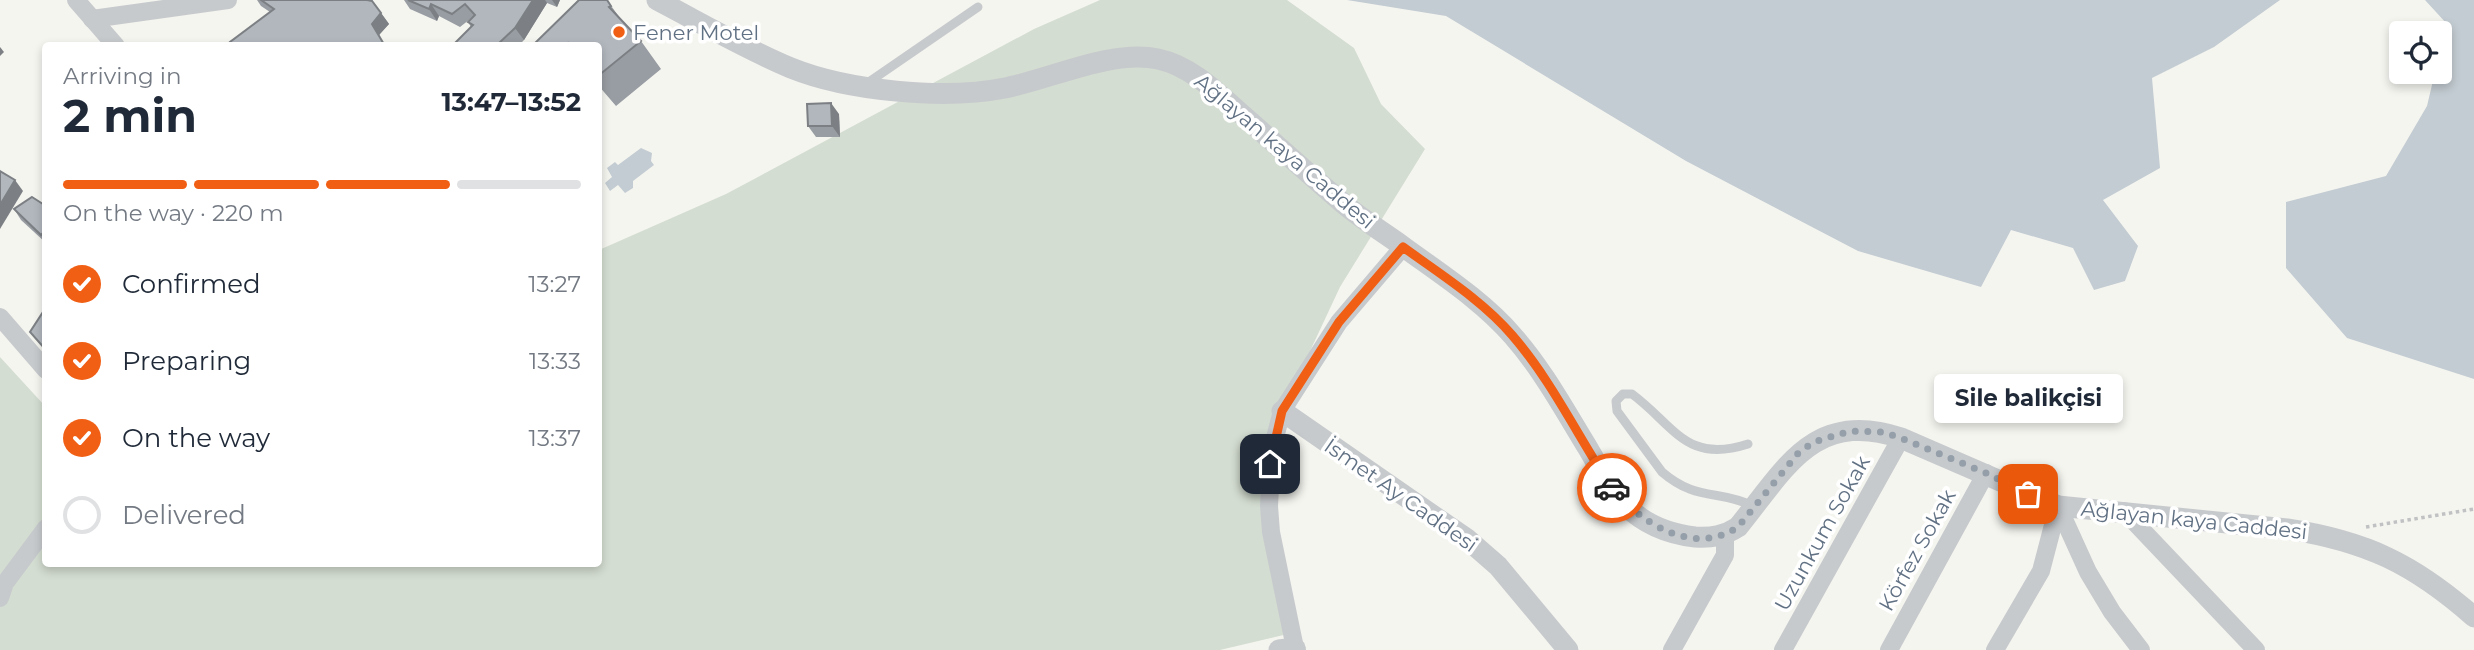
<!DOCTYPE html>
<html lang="en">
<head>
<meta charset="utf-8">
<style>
  body { margin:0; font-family:Montserrat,sans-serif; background:#f6f6f7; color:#1f2937; height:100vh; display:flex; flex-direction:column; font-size:26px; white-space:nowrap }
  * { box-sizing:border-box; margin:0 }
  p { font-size:23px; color:#747a83 }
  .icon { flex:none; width:38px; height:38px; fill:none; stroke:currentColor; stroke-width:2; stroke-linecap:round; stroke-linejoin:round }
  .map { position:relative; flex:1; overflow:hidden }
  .drawer { position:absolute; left:42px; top:42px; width:560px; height:525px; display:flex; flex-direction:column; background:#fff; border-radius:7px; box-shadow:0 4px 10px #0003 }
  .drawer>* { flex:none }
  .fabs { position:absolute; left:2389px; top:21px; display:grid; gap:14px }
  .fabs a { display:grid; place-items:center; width:63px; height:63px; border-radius:7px; background:#fff; box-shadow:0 4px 10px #0003; font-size:35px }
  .pin { position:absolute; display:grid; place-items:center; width:60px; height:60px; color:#fff; margin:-30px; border-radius:14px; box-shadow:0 4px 10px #0006 }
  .courier { position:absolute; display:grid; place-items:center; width:70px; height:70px; margin:-35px; border:5px solid #f15f15; border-radius:50%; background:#fff; color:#222; box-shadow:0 2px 9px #0007 }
  .bubble { position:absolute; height:49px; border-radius:7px; background:#fff; box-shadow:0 4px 10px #0003; font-size:23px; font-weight:700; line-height:49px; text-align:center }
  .summary em { font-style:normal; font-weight:700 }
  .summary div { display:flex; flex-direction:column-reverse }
  .summary { display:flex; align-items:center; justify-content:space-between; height:119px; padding:0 21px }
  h1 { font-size:46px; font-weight:700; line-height:52px }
  .bar { display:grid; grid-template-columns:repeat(4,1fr); gap:10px 7px; align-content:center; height:84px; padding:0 21px }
  .bar i { height:9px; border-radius:5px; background:#e0e1e3 }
  .bar .on { background:#f15f15 }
  .bar p { grid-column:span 4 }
  ol { padding:0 21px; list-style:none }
  li { display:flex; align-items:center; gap:21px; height:77px }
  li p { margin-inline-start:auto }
  li .icon { padding:7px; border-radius:50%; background:#f15f15; color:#fff; stroke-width:4 }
  li:last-child { color:#747a83 }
  li i { width:38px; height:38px; border:4px solid #e0e1e3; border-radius:50% }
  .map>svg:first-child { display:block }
</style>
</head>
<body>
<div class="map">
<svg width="2474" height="650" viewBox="0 0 2474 650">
  <rect width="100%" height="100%" fill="#f5f5f0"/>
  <polygon fill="#d4ddd1" points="1100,0 1287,0 1354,48 1381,104 1425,149 1340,287 1282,411 1269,480 1292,633 1220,650 0,650 0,357 45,406 46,564 598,564 599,250 726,194 1034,29"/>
  <g fill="#c3ccd2">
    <polygon points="1347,0 2280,0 2214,47 2152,78 2160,168 2103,200 2138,246 2125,281 2094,290 2073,248 2011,230 1981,287 1858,251 1686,161 1446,16"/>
    <polygon points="2425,0 2474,0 2474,379 2347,338 2286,268 2286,202 2386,176 2427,106 2435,72 2440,72 2440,54 2447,24"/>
    <polygon points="641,148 652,153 651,161 654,165 633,181 633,188 625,193 618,185 610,191 605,183 612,177 607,168 615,162 618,165"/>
  </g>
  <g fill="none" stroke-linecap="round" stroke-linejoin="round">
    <polyline stroke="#c0c1c3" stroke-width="3.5" stroke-dasharray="3.5 3.5" stroke-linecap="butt" points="2366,527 2474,509"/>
    <g stroke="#c7cacd" stroke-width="9">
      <polyline points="866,84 978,7"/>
      <path d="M1748,444c-62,20 -73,-18 -116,-50h-9l-7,7 1,10 45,61c35,30 56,17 91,34"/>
    </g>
    <g stroke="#c7cacd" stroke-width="18">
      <polyline points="76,0 116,46"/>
      <polyline points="92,19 228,0"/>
      <polyline points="0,317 46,370"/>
      <polyline points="2058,506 2088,572 2112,612 2141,650"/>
      <polyline points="2124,511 2256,650"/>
      <polyline points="0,598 5,583 46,528"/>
      <polyline points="1297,650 1295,648 1271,532 1269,506 1272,449 1282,411 1339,322 1403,247"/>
      <polyline points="1672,650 1725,555 1725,536"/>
      <polyline points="1783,650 1901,438"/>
      <polyline points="1889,650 1986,473"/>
      <polyline points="1995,650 2041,571 2058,506"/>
    </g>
    <g stroke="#c7cacd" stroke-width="21">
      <path d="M657,0c44,23 88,49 134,68 57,23 153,32 214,20 46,-9 107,-39 153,-29 38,8 67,42 96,66 28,25 55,49 84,74 19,17 42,31 63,46 38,28 81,55 112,91 30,34 52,75 76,114 11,19 21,39 36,55 19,19 44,29 70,32 17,1 29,-1 43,-10 48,-59 76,-118 163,-89l157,68 229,23c79,12 127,35 187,88"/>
      <polyline points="1282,411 1467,539 1498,566 1568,650"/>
      <polyline points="1279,650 1295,648"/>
    </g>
  </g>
  <g fill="#989da3">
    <polygon points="257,0 367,0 381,13 389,24 379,35 270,12 261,6"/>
    <polygon points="404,0 560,0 557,7 547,3 524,40 518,46 452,46 471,27 468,22 474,16 460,27 439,16 437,21 410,9"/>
    <polygon points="607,0 622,21 641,41 661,69 616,106 598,85 598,46 532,46"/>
    <polygon points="839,114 840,137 816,137 808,126"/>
    <polygon points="46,206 46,243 21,220 14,209"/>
  </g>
  <g fill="#7c8084">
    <polygon points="533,0 545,0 547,3 524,40 515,28"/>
    <polygon points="552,0 560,0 557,7"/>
    <polygon points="431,4 439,16 437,21 429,9"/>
    <polygon points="381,13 389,24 379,35 386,46 372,24"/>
    <polygon points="0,47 4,52 0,56"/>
    <polygon points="831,103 839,114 840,137 832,126"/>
    <polygon points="15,180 23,191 0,229 0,205"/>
    <polygon points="46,230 46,242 41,235"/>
  </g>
  <g fill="#b1b7bd" stroke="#7c8084" stroke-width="2">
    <polygon points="261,0 367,0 372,1 381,13 372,24 385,46 233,46 230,42 274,9"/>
    <polygon points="408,0 533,0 515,28 496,46 452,46 473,25 468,22 475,15 465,4 452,14 431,4 429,9"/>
    <polygon points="579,0 607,0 611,6 609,7 641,41 598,76 598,46 570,46 568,43 565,46 532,46"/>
    <polygon points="831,103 832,126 808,126 807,104"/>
    <polygon points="0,171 15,180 0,205"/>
    <polygon points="32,197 46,206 46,230 41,235 14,209"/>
    <polygon points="43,312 46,314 46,350 30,332"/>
  </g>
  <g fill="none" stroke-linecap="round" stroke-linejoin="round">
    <path stroke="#959faa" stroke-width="7" stroke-dasharray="0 12.6" d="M1612,488c28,35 82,69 126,39l61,-75 15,-10 36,-11 33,1 18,6 85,35 42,21"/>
    <path stroke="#f15f15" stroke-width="9" d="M1270,464l12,-53 57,-89 64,-75c37,27 79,53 109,88 40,46 66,102 100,153"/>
  </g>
  <circle fill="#f15f15" stroke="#fff" stroke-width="2.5" cx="619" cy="32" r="7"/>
  <g text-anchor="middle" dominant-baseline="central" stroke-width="7" stroke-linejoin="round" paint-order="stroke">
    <g font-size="21" fill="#617184" stroke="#fff" text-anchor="start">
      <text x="633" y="32">Fener Motel</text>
    </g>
    <g font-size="21" fill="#617184" stroke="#fff">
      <text transform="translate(1285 151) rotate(40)">Ağlayan kaya Caddesi</text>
      <text transform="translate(1401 495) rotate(35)">İsmet Ay Caddesi</text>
      <text transform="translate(2194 520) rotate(6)">Ağlayan kaya Caddesi</text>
      <text transform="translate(1822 533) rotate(-61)">Uzunkum Sokak</text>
      <text transform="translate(1917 550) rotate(-61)">Körfez Sokak</text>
    </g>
  </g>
</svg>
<div class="fabs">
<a><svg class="icon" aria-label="locate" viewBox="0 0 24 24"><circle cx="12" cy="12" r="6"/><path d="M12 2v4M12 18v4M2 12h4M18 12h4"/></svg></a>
</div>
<div class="pin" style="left:2028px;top:494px;background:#ea580c"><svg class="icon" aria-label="bag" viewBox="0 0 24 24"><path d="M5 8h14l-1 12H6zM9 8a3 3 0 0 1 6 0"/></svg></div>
<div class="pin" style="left:1270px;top:464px;background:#1f2937"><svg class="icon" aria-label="home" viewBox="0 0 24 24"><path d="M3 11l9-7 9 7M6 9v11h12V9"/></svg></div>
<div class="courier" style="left:1612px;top:488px"><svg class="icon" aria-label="car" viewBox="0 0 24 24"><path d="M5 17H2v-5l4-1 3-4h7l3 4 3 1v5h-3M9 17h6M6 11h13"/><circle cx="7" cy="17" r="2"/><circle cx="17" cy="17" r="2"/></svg></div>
<div class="bubble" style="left:1934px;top:374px;width:189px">Sile balikçisi</div>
<section class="drawer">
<div class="summary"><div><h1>2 min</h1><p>Arriving in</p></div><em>13:47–13:52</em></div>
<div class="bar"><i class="on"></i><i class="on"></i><i class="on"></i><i></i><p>On the way · 220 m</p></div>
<ol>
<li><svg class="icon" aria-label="check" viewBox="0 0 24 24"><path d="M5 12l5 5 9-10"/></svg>Confirmed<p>13:27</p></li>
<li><svg class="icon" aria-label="check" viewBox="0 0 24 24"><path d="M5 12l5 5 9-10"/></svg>Preparing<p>13:33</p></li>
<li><svg class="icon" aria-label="check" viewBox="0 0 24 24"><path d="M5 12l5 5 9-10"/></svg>On the way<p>13:37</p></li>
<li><i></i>Delivered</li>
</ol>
</section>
</div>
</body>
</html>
